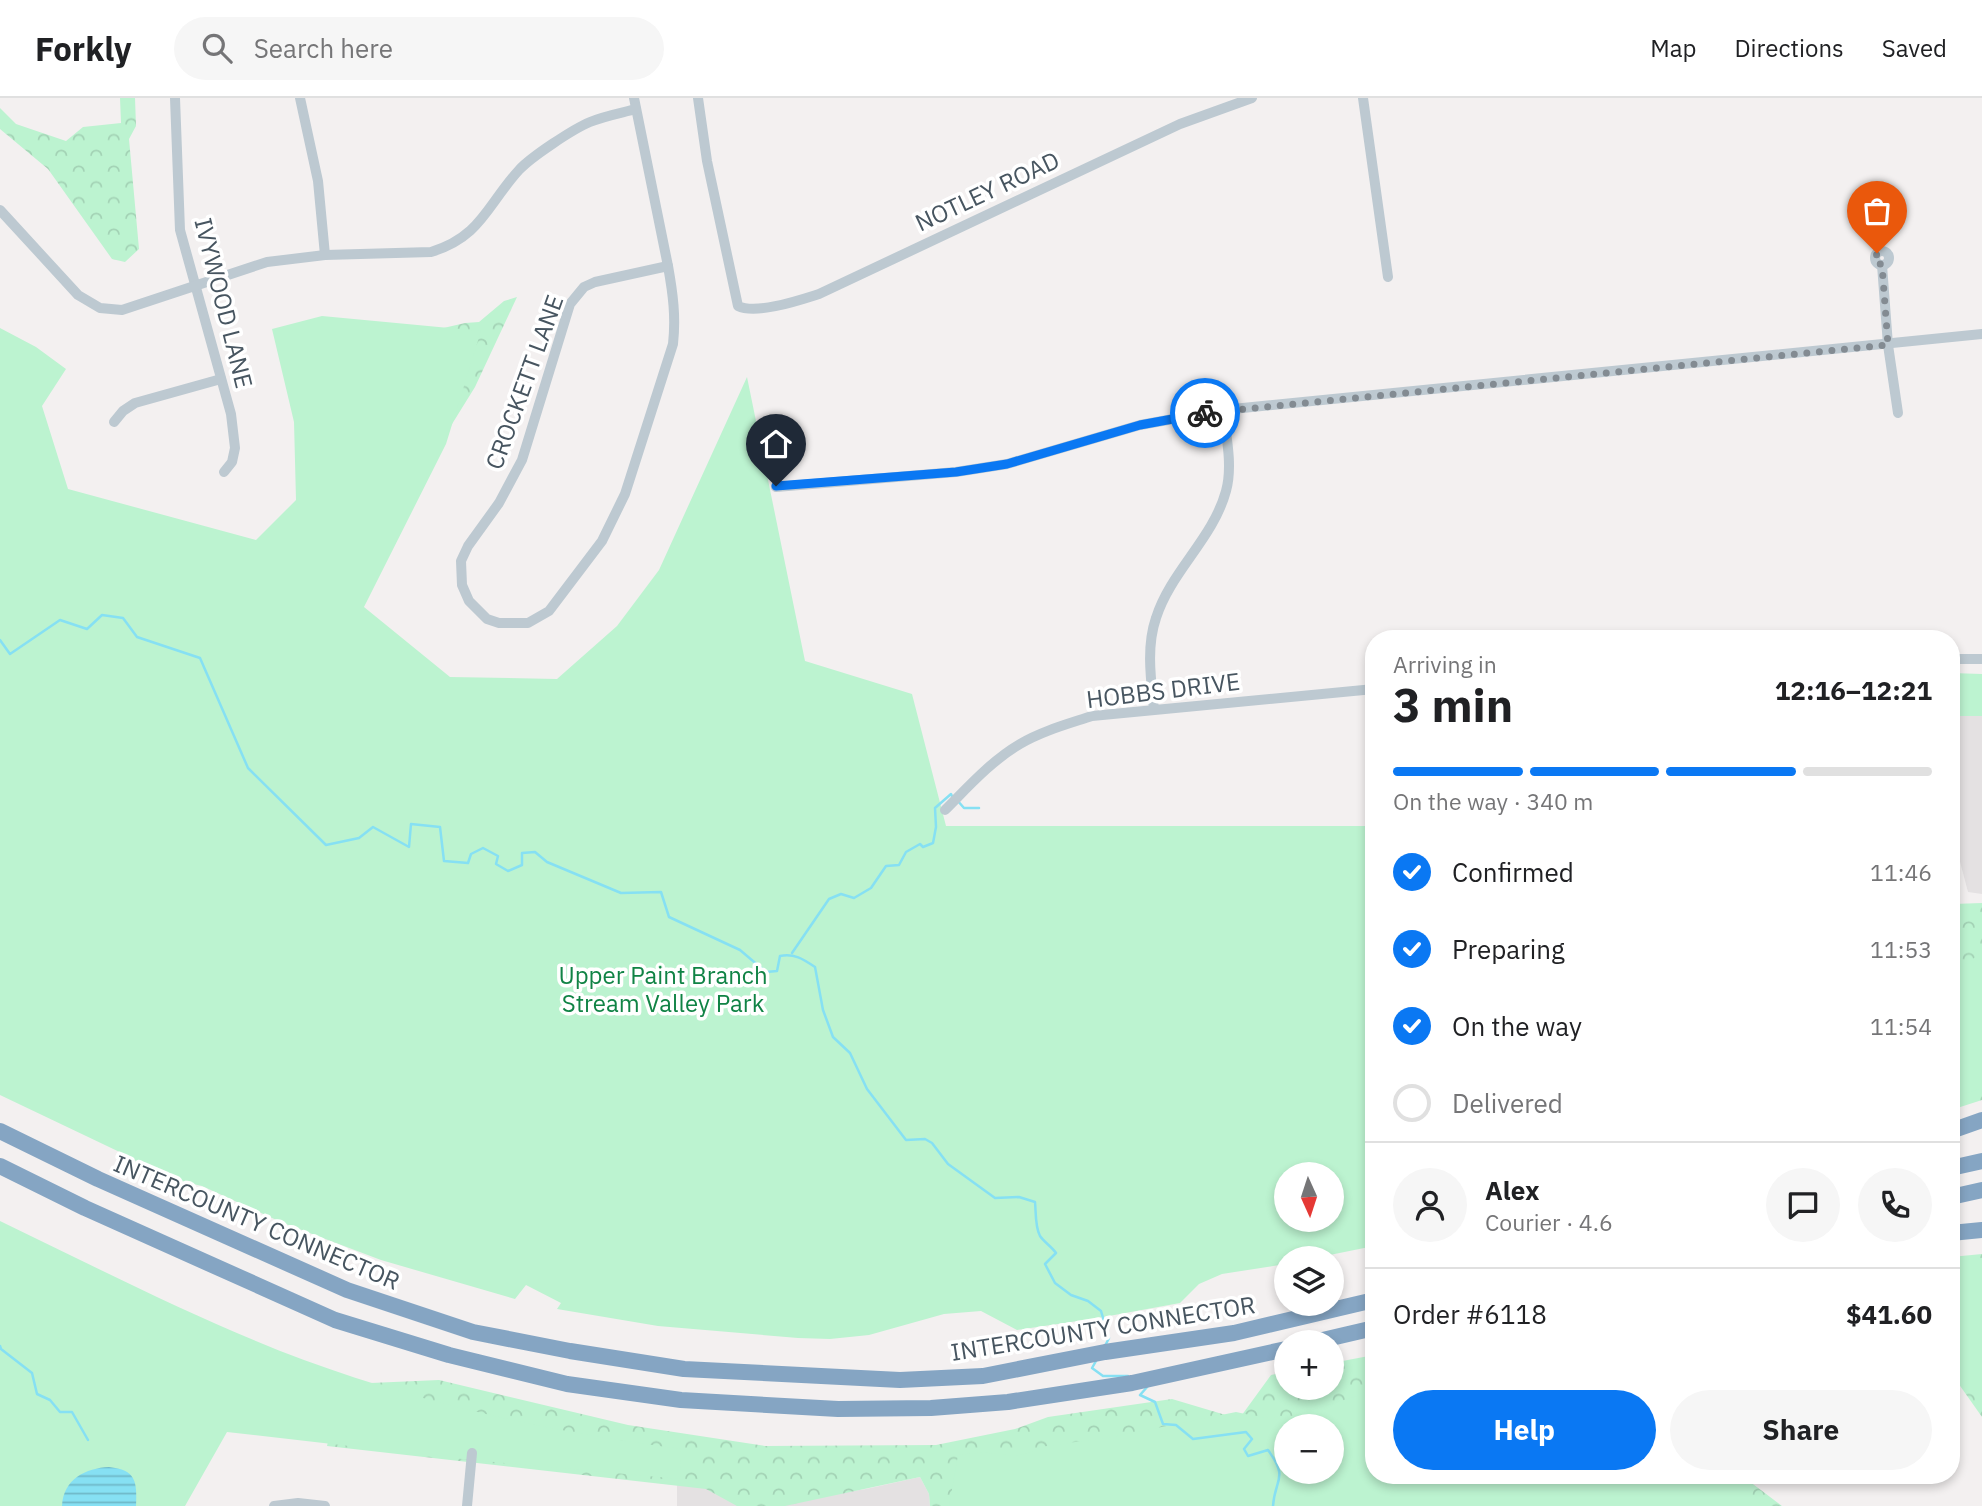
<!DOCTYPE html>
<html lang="en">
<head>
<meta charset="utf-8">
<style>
  body { margin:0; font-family:"IBM Plex Sans",sans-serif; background:#f6f6f6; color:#202124; height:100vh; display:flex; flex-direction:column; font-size:26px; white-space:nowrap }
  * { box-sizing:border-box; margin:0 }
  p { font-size:23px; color:#757577 }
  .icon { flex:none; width:38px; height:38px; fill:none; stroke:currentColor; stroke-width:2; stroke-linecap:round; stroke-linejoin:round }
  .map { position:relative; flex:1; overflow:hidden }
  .drawer { position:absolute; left:1365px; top:532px; width:595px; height:854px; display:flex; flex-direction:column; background:#fff; border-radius:28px; box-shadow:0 4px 10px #0003 }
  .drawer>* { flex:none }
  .needle { width:46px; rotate:177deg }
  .buttons { position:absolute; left:1274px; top:1064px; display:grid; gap:14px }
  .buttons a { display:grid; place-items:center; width:70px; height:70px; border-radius:50%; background:#fff; box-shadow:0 4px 10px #0003; font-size:35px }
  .pin { position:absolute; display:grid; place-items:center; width:60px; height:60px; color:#fff; margin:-72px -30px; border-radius:50% 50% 50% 0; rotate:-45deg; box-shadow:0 0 7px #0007 }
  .pin .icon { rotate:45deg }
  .courier { position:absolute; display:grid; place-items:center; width:70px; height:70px; margin:-35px; border:5px solid #0a78f3; border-radius:50%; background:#fff; color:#222; box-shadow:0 2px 9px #0007 }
  .head em { font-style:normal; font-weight:700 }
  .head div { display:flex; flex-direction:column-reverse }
  .head { display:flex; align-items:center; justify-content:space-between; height:119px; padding:0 28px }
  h1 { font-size:46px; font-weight:700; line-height:52px }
  .bar { display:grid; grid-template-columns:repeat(4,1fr); gap:10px 7px; align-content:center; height:84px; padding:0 28px }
  .bar i { height:9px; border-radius:5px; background:#e0e0e0 }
  .bar .on { background:#0a78f3 }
  .bar p { grid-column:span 4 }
  .line { display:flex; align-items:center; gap:18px; padding:0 28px; border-top:2px solid #e0e0e0 }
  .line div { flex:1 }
  .round { display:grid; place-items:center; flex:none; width:74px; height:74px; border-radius:37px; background:#f6f6f6 }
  ol { padding:0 28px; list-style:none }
  li { display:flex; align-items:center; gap:21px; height:77px }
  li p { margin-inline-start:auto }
  li .icon { padding:7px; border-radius:50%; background:#0a78f3; color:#fff; stroke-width:4 }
  li:last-child { color:#757577 }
  li i { width:38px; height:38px; border:4px solid #e0e0e0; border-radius:50% }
  .button { display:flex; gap:14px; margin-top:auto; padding:14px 28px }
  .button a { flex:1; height:80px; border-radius:42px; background:#0a78f3; color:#fff; font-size:28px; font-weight:700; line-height:80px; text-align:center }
  .button a+a { background:#f6f6f6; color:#202124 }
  header { display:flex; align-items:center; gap:42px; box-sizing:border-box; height:98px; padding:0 35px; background:#fff; border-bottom:2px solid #e0e0e0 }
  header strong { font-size:33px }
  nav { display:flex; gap:38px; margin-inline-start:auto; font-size:24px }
  .search { width:490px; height:63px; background:#f6f6f6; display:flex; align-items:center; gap:18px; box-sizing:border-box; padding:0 24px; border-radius:38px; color:#757577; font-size:26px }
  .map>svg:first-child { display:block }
</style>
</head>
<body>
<header>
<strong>Forkly</strong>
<div class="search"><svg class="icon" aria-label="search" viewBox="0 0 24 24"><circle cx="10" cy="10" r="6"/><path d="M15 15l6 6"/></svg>Search here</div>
<nav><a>Map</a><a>Directions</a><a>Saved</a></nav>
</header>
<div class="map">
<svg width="1982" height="1408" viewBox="0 0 1982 1408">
  <defs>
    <pattern id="forest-crowns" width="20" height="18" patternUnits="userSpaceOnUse" patternTransform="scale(1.75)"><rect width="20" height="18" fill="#bcf3d0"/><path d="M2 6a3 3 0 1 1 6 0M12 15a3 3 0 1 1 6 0" fill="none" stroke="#a3d2b5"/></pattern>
    <pattern id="water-rules" width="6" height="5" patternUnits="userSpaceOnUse" patternTransform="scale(1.75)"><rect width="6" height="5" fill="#86e0f3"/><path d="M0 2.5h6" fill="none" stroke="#6fb8c8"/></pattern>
  </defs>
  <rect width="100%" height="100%" fill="#f3f0f0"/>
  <g fill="#e4e1e2">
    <polygon points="1951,618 1982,618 1982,796 1968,794 1951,730"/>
    <polygon points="920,1379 929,1396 930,1408 677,1408 677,1387 815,1399 866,1391"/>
  </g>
  <g fill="url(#forest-crowns)" fill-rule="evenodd">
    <polygon points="120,0 135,0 136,28 129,41 139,151 125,164 112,161 48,71 0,31 0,10 16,26 66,43 83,29 121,25"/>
    <polygon points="517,199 475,289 439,347 422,235 465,225 479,224 504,203"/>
    <polygon points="1951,799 1953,806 1982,805 1982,1002 1951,1012"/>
    <polygon points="1982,1156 1982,1319 1951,1275 1951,1159"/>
    <path d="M1374,1257v120h367l41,31h-852l-1,-12 -9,-17 -135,29h-48l-31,-17 -379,-43 9,-40 12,-22 91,-4 189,45 137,21 171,-1 79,-16 33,-12 124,-18 67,20 32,-44 15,-3v16h46v-25zM1286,1328h46v46h-46z"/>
  </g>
  <g fill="#bcf3d0" fill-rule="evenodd">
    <path d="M322,218l159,15 -35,113 -82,163 86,70 107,2 60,-53 42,-56 88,-193 58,284 107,33 34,132h428v420l-59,12h-29v6l-64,10 -23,10 -19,19 -82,15 -81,12 -36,-19 -37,3 -75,21 -39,4 -32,-1 -140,-12 -101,-17 4,-6 -35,-18 -11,14 -134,-39 -98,-37 -81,-37 -40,-9 -34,-21 -128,-61v-767l36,19 30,22 -24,37 26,83 188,51 40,-40 -2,-78 -22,-93zM1286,1076h46v46h-46z"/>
    <polygon points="1951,575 1982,576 1982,618 1951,618"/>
    <polygon points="1982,854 1982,990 1951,1000 1951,877"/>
    <path d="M0,1123c100,48 200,100 304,139 123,45 248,72 377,89l-1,30 -218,-20 -235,-27 -42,74h-185z"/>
    <path d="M1982,1160v144c-38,-44 -31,-87 -31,-141z"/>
    <path d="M1374,1289v88h352l42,31h-819l9,-51c10,-1 21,-3 30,-2 20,2 35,6 52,-6l77,-11 119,-24 28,6 28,-2 65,-20zM1332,1328v46h-46v-46z"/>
  </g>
  <path fill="url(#water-rules)" d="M109,1369c27,3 28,14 27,39h-74c1,-27 24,-38 47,-39z"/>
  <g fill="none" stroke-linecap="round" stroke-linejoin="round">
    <g stroke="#86e0f3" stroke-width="2.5">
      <path d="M0,542l10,14 50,-34 27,9 15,-14 21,3 14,19 63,21 48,110 78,77 33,-7 14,-11 36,20 2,-23 29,3 4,34 24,2 3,-9 12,-6 15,8 -2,8 12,7 14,-6v-12l13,-1 12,10 74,31 40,-1 8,25 71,33 26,22 11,-1 3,-15c14,-3 23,3 35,11l8,43 10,27 17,16 17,36 39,51 19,-1 7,4 16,21 47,34 24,-1 16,5c1,10 0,25 5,34 4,6 12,11 16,17l-11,11 10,19 16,12 17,6 13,10 8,27 -4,8"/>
      <polyline points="957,702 964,710 979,710"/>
      <polyline points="792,855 829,801 841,796 854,800 871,790 886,768 899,767 906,754 920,746 923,749 933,745 936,729 935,710 951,696 952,698"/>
      <polyline points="0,1248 1,1251 32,1275 37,1296 50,1302 60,1314 72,1314 88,1342"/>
      <polyline points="1096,1263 1092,1270 1103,1278 1128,1278"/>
      <path d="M1148,1288l-8,9 15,7 8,22 13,1 17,14 53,-7 6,7 -8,10 4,7 20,-6c21,29 7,28 5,56"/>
    </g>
    <g stroke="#bdc9d1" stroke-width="10">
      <polyline points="175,0 180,132 231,316 235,350 232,364 224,374"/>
      <polyline points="300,0 318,83 325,157"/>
      <polyline points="634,0 668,168"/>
      <path d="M698,0l9,63 31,145c18,9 62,-6 81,-12l361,-170 72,-26"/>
      <polyline points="1363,0 1388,179"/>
      <path d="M0,112l78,85 22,13 22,2 145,-48 58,-7 106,-3c50,-15 56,-47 88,-82 12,-13 54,-41 71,-48 14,-6 31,-9 46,-13"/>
      <circle cx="1882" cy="160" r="7"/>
      <polyline points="1882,167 1888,247 1898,315"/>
      <path d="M668,168c5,28 8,51 5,78l-48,150 -23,47 -53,70 -21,12h-29l-12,-4 -18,-18 -7,-16 -1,-24 7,-15 31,-43 23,-43 48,-156 14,-17 11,-5z"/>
      <polyline points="114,324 123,313 135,305 221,281"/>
      <polyline points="776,389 956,374 1007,366 1140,327 1223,312 1982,236"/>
      <polyline points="1951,561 1982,561"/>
      <path d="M1154,611c-3,-29 -8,-62 2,-91 15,-47 57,-79 70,-127 7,-25 0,-56 -3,-81"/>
      <path d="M945,712c23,-23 46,-49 75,-66 22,-13 48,-20 72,-28l282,-27"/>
      <polyline points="274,1408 298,1405 325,1408"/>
      <polyline points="467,1408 472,1355"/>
    </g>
    <g stroke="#85a5c3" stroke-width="16">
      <polyline points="0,1033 98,1081 347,1192 473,1234 570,1253 684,1271 900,1282 983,1278 1105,1254 1234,1235 1374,1202"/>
      <polyline points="1951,1033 1982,1022"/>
      <polyline points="0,1068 85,1110 335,1222 449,1257 567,1286 681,1302 838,1311 931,1310 1008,1304 1132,1285 1286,1251"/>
      <polyline points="1951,1070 1982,1063"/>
      <polyline points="1951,1099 1982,1092"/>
      <polyline points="1951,1135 1982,1132"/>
      <polyline points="1314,1244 1374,1230"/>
    </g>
  </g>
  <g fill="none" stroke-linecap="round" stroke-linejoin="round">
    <polyline stroke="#838b92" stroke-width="7" stroke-dasharray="0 12.6" points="1205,315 1888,247 1882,167 1875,163 1877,155"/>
    <polyline stroke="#0a78f3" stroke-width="9" points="776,388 956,374 1007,366 1140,327 1205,315"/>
  </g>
  <g text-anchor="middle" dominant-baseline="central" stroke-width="7" stroke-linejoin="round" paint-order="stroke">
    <g font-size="24" fill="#475560" stroke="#fff">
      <text transform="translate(987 93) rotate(-25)">NOTLEY ROAD</text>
      <text transform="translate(224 205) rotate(76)">IVYWOOD LANE</text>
      <text transform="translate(524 284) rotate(-70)">CROCKETT LANE</text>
      <text transform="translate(1163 592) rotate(-7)">HOBBS DRIVE</text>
      <text transform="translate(257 1124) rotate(23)">INTERCOUNTY CONNECTOR</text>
      <text transform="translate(1103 1230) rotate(-9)">INTERCOUNTY CONNECTOR</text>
    </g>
    <g font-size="24" fill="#108345" stroke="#fff">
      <text x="663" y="877">Upper Paint Branch<tspan x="663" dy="28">Stream Valley Park</tspan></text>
    </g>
  </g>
</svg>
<div class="buttons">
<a><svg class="needle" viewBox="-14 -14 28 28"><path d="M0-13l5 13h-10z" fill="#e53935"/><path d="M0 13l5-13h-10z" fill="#757577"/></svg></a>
<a><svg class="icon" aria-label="layers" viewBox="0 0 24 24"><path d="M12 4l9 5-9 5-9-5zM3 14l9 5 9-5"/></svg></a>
<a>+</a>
<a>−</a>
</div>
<div class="pin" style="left:1877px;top:155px;background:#ea580c"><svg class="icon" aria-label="bag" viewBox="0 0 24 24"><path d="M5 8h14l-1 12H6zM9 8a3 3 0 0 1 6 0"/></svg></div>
<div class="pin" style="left:776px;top:388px;background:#1f2937"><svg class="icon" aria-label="home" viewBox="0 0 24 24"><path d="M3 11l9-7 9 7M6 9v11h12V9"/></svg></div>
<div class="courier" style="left:1205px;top:315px"><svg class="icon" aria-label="bike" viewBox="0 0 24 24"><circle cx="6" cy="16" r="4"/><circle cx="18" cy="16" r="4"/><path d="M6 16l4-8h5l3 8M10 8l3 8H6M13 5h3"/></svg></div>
<section class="drawer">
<div class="head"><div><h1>3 min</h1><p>Arriving in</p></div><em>12:16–12:21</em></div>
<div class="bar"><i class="on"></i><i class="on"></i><i class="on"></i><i></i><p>On the way · 340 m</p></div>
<ol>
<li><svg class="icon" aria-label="check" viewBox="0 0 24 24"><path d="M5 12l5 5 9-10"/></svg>Confirmed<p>11:46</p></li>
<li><svg class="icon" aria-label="check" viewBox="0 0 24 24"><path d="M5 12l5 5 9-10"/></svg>Preparing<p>11:53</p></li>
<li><svg class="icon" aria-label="check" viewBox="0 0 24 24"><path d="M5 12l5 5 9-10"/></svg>On the way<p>11:54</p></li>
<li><i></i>Delivered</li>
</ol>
<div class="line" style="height:126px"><a class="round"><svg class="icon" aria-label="person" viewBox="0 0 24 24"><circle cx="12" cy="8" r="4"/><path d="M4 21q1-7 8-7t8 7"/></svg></a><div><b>Alex</b><p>Courier · 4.6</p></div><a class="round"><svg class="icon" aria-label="chat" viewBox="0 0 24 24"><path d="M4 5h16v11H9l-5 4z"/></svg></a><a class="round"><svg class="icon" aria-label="phone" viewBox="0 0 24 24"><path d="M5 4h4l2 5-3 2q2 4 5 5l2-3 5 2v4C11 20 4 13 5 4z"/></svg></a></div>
<div class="line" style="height:91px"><div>Order #6118</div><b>$41.60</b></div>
<div class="button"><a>Help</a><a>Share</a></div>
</section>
</div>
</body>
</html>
